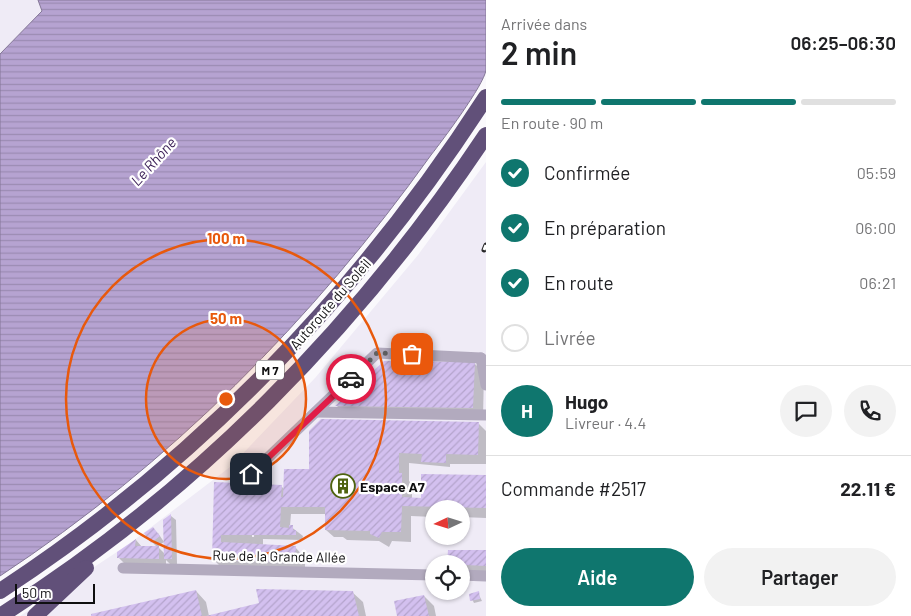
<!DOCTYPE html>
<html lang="fr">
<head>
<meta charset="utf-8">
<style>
  body { margin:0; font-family:Barlow,sans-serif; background:#f2f2f2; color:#202124; height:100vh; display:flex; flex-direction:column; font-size:19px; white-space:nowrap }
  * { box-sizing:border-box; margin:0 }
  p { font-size:16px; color:#757577 }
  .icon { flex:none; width:28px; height:28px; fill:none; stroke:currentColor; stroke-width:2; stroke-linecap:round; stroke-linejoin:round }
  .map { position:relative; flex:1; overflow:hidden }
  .details { display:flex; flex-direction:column; background:#fff; width:425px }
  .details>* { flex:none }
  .needle { width:32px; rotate:266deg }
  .buttons { position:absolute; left:425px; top:500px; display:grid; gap:10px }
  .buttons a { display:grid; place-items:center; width:45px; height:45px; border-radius:50%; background:#fff; box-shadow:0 1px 4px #0004; font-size:25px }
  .scale { position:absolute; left:15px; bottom:12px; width:80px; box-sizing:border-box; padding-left:5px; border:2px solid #0f0f10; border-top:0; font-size:14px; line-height:18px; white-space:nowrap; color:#0f0f10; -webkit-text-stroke:4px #fff; paint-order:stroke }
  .pin { position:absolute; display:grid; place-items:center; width:42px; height:42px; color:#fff; margin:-21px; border-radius:10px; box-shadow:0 2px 8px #0006 }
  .courier { position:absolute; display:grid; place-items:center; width:50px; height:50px; margin:-25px; border:4px solid #e11d48; border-radius:50%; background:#fff; color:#222; box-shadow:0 1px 6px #0007 }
  .summary em { font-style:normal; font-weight:600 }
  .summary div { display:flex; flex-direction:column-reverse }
  .summary { display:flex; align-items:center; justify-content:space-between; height:85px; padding:0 15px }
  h1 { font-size:32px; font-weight:600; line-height:38px }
  .bar { display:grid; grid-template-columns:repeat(4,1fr); gap:8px 5px; align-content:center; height:60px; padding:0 15px }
  .bar i { height:6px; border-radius:4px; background:#e0e0e0 }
  .bar .on { background:#0f766e }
  .bar p { grid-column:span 4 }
  .line { display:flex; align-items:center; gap:12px; padding:0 15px; border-top:1px solid #e0e0e0 }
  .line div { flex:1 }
  .round { display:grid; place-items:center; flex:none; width:52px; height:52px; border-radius:26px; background:#f2f2f2 }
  ol { padding:0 15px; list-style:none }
  li { display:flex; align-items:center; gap:15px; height:55px }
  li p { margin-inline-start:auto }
  li .icon { padding:5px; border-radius:50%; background:#0f766e; color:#fff; stroke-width:4 }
  li:last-child { color:#757577 }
  li i { width:28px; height:28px; border:2px solid #e0e0e0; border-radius:50% }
  .action { display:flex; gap:10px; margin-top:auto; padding:10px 15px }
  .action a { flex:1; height:58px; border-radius:30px; background:#0f766e; color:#fff; font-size:20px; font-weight:600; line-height:58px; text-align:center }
  .action a+a { background:#f2f2f2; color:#202124 }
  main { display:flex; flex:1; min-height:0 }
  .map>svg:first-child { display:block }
</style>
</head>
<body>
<main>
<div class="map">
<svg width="486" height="616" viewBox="0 0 486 616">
  <defs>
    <pattern id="water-rules" width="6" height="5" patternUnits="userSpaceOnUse" patternTransform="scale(1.25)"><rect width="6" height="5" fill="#b6a3d1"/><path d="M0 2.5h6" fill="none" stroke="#9b8bb2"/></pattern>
    <pattern id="building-hatch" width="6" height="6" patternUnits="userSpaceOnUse" patternTransform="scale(1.25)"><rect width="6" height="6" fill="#d3c0ef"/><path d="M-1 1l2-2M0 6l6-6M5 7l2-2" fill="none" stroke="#b4a4cc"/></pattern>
  </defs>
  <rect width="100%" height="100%" fill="#faf9fc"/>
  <g fill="#efebf6" fill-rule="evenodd">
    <polygon points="0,0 38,0 42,11 0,54"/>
    <path d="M486,162v454h-466l109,-72 101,-77 85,-89 103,-123zM434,509h27v27h-27zM434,564h27v27h-27z"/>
  </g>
  <path fill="url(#water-rules)" stroke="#847797" d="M38,0h448c0,22 0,48 0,70 -2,15 -44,71 -55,85 -118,165 -261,309 -431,421v-522l42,-43z"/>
  <g fill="#0003" fill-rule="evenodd">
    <polygon points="384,362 474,363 484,373 483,417 347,416 337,406"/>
    <path d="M478,423l8,8v33h-36v3l-41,-4v18l3,3v15h10l64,-23v42l-25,-1v-8h-27v8l-23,-1v26l-19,-1 -3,6 -10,-6 -32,-1 -4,-3h-9l-8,-7v-16h-35l-1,12 13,10 -1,4 -39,-1v6l32,2 10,11v14l-81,-2 -10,-10 2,-77 65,3 4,4 25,-19zM252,523h3l-1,14h-2z"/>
    <polygon points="171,516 176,520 177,564 170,564 166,560 166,566 126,565 119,558 136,540 142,547 159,548 165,554 165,520"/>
    <polygon points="158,533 164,542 157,547 152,542"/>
    <polygon points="486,551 486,573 461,572 461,564"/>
    <polygon points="196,591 206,602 209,616 352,592 363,602 366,616 92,616"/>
    <polygon points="478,593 482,601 474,603 470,595"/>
    <polygon points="424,596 434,606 436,616 399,616"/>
  </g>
  <g fill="url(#building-hatch)">
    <polygon points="384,361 475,362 473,408 335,406"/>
    <polygon points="321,419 479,422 478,455 446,454 446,463 421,462 422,454 399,453 399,473 402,473 402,497 421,498 421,474 486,475 486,508 402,506 401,532 382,532 379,538 370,534 370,531 325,530 325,507 281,507 280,527 289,528 289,525 293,525 293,530 296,530 296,535 221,535 221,542 296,546 295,562 212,560 214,482 282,485 281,497 283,497 284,469 309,469 309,431"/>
    <polygon points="171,514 172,559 164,559 163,520"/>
    <polygon points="153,527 160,536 151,543 144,533"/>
    <polygon points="136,539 135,546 159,546 159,559 117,558 117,552"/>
    <polygon points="448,550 486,550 486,566 447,564"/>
    <polygon points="256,589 353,591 359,616 206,616 259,603"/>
    <polygon points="196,590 202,616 91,616 91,614"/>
    <polygon points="479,591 480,599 470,601 469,594"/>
    <polygon points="424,595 429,616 397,616 394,601"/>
  </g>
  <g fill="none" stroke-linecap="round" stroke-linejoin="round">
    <g stroke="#b2aabe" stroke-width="11">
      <polyline points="481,358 486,385"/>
      <polyline points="316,412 486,415"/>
      <polyline points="251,474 377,353 481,358 486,362"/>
      <polyline points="123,568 434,575"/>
      <polyline points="461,575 486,576"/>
    </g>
    <g stroke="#615079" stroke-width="16">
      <path d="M0,591c196,-128 359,-297 486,-494"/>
      <path d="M0,616c195,-123 359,-290 486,-481"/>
      <polyline points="35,616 86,568"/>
    </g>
    <g stroke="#272728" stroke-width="5">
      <polyline id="rail" points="484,250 486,245"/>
    </g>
    <use href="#rail" stroke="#fff" stroke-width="3" stroke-dasharray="9" stroke-linecap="butt"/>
  </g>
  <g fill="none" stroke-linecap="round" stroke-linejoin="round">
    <polyline stroke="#616163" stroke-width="5" stroke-dasharray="0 9" points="351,379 377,353 412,354"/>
    <polyline stroke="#e11d48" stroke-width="6" points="251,474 351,379"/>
  </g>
  <circle cx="226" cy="399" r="80" fill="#e8590c" fill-opacity=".12"/>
  <g fill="none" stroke="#e8590c" stroke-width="2.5">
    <circle cx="226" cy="399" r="80"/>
    <circle cx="226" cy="399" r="160"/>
  </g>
  <defs>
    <g id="building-ring" transform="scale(1.25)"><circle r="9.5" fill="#fff" stroke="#4e630f" stroke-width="1.5"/><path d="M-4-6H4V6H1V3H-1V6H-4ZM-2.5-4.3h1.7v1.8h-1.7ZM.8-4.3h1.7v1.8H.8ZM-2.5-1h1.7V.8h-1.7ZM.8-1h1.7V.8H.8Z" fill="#4e630f"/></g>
  </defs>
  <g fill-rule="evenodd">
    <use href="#building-ring" x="343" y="486"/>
  </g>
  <g text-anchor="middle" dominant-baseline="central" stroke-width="4.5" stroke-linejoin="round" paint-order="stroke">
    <rect fill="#fff" stroke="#575758" stroke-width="1" x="256" y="360.5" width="28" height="19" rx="4"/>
    <g font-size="12" font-weight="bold" fill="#0f0f10">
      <text x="270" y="370">M 7</text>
    </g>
    <g font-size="14" fill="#0f0f10" stroke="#fff">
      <text transform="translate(330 304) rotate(-49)">Autoroute du Soleil</text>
      <text transform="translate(279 556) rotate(1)">Rue de la Grande Allée</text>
    </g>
    <g font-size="14" font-weight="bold" fill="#0f0f10" stroke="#fff" text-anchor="start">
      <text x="360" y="486">Espace A7</text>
    </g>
    <g font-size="15" font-style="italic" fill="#391d55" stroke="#fff">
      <text transform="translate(153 161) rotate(-48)">Le Rhône</text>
    </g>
  </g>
  <circle cx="226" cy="399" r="8" fill="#e8590c" stroke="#fff" stroke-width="2.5"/>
  <g font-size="15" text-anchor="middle" font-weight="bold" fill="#e8590c" stroke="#fff" stroke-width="4.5" stroke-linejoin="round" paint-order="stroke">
    <text x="226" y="244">100 m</text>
    <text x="226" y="324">50 m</text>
  </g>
</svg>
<div class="buttons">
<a><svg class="needle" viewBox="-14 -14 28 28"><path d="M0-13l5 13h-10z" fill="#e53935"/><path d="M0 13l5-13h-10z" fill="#757577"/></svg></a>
<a><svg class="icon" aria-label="locate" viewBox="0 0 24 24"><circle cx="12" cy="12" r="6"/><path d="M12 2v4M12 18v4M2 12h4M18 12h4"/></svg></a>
</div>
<div class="scale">50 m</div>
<div class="pin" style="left:412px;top:354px;background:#ea580c"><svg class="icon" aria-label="bag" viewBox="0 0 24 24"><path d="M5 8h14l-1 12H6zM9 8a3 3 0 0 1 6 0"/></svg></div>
<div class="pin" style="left:251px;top:474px;background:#1f2937"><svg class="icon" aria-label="home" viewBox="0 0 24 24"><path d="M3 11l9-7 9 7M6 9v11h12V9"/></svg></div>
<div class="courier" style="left:351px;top:379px"><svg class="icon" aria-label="car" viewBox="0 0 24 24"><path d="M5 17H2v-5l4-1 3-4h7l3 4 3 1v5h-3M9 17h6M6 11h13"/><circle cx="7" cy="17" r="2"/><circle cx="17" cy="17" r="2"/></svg></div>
</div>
<section class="details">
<div class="summary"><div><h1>2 min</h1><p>Arrivée dans</p></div><em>06:25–06:30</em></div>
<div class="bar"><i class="on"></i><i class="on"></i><i class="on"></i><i></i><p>En route · 90 m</p></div>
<ol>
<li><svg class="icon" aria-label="check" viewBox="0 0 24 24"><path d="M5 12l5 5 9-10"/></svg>Confirmée<p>05:59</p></li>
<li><svg class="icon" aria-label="check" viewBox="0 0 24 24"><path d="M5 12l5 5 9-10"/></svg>En préparation<p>06:00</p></li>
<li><svg class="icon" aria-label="check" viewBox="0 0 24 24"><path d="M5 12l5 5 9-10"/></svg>En route<p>06:21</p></li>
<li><i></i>Livrée</li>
</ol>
<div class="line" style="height:90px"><b class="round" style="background:#0f766e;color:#fff">H</b><div><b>Hugo</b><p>Livreur · 4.4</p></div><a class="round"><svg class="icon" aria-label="chat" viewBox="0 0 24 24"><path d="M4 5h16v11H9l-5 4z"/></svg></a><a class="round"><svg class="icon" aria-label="phone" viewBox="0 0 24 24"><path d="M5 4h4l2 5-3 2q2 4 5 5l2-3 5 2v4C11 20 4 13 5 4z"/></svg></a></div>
<div class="line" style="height:65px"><div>Commande #2517</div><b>22.11 €</b></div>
<div class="action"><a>Aide</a><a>Partager</a></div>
</section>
</main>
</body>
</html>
